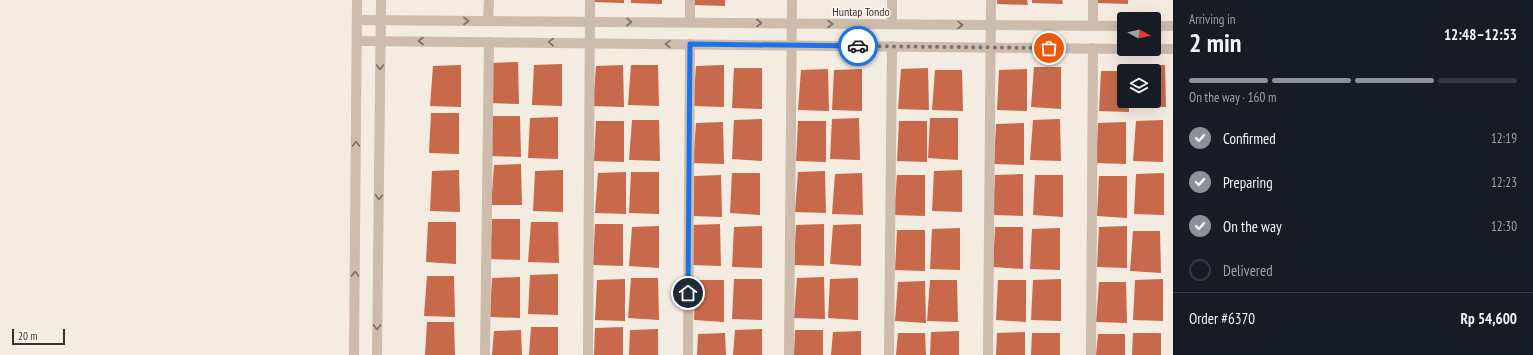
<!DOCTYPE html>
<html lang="en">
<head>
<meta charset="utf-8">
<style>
  body { margin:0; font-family:"PT Sans Narrow",sans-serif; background:#242831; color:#f1f3f6; height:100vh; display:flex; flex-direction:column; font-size:15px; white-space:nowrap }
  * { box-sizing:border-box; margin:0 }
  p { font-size:13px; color:#9ea1a6 }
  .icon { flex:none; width:22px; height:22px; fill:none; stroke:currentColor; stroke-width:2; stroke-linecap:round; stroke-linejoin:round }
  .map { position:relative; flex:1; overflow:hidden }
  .details { display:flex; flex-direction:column; background:#171b24; width:360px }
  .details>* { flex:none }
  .needle { width:26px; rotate:98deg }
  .fabs { position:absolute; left:1117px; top:12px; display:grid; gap:8px }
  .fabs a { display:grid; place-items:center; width:44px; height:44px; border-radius:4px; background:#171b24; box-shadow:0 4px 16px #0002; font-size:20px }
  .scale { position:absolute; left:12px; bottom:10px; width:53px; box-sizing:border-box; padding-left:4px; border:2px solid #3b302b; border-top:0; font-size:11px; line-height:14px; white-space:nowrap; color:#3b302b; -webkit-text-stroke:3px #fbf5ee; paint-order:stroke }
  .pin { position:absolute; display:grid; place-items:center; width:34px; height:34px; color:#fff; margin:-17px; border:2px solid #fff; border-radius:50%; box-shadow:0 1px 4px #0007 }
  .courier { position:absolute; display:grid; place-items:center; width:40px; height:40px; margin:-20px; border:3px solid #1a73e8; border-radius:50%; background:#fff; color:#222; box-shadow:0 1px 5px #0007 }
  .headline em { font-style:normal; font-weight:700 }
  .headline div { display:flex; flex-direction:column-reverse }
  .headline { display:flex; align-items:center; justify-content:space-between; height:68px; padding:0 16px }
  h1 { font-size:26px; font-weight:700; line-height:30px }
  .bar { display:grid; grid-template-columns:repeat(4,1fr); gap:6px 4px; align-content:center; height:48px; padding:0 16px }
  .bar i { height:5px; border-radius:3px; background:#363941 }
  .bar .selected { background:#8c9099 }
  .bar p { grid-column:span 4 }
  .line { display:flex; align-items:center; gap:10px; padding:0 16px; border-top:1px solid #363941 }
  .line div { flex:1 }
  ol { padding:0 16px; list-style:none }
  li { display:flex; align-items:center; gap:12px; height:44px }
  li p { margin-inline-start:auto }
  li .icon { padding:4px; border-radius:50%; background:#8c9099; color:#fff; stroke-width:4 }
  li:last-child { color:#9ea1a6 }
  li i { width:22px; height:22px; border:2px solid #363941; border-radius:50% }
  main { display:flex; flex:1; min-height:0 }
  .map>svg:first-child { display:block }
</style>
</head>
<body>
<main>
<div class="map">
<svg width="1173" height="355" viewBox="0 0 1173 355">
  <rect width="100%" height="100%" fill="#f4ebe1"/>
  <g fill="#c8694b">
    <polygon points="593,0 624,0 624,3 593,2"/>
    <polygon points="631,0 662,0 662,4 631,3"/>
    <polygon points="694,0 725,0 725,6 694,5"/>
    <polygon points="997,0 1027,0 1028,5 997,4"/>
    <polygon points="1032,0 1062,0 1063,4 1032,3"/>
    <polygon points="1098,0 1128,0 1128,4 1098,3"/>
    <polygon points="518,62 519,104 488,103 491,63"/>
    <polygon points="562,64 562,106 532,105 534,65"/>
    <polygon points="461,65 461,107 430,106 433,66"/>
    <polygon points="623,65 624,107 593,106 596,66"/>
    <polygon points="631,65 658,65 659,106 628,105"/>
    <polygon points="724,65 724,107 693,106 696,66"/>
    <polygon points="1165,65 1166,107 1135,106 1136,101 1154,101 1154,71 1138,71 1138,66"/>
    <polygon points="1034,67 1061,67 1061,109 1031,107"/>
    <polygon points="734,68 762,68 762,109 732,108"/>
    <polygon points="928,68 929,110 898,109 901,69"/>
    <polygon points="828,69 829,111 798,110 801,70"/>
    <polygon points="862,69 862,111 832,110 834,70"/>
    <polygon points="1027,69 1027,111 997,110 999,70"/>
    <polygon points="935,70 962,70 963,111 932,110"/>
    <polygon points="1101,71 1124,71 1124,101 1129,101 1129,112 1099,111"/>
    <polygon points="431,113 459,113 459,154 429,153"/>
    <polygon points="493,116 520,116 521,157 490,156"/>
    <polygon points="558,117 558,159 528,158 530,118"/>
    <polygon points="859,118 860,160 830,159 832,119"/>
    <polygon points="930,118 958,118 958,160 928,158"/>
    <polygon points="762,119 762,161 732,159 734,120"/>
    <polygon points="1060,119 1061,161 1030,160 1033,120"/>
    <polygon points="632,120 659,120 660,161 629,160"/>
    <polygon points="1163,120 1163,162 1133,161 1136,121"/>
    <polygon points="596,121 624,121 624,162 594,161"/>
    <polygon points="798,121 826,121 826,162 796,161"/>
    <polygon points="899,121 927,121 927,162 897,161"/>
    <polygon points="723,122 724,164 693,163 696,123"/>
    <polygon points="1126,122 1126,164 1096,163 1098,123"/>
    <polygon points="1024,123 1024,165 994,164 996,124"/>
    <polygon points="521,164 522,205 491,205 494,165"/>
    <polygon points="459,170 460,212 430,211 432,171"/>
    <polygon points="563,170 563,212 533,211 535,171"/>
    <polygon points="962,170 962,212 932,211 934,171"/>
    <polygon points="825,171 826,213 795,212 798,172"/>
    <polygon points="626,172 626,214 595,213 598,173"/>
    <polygon points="631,172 659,172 659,214 629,213"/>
    <polygon points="732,173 760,173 760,215 730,213"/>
    <polygon points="862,173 863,215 832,214 835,174"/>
    <polygon points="1164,173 1164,215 1134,214 1136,174"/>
    <polygon points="1023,174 1023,216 993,215 995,175"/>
    <polygon points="721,175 722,217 691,216 694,176"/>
    <polygon points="897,175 925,175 925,216 894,215"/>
    <polygon points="1035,175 1063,175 1063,217 1033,215"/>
    <polygon points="1099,176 1127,176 1127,218 1097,216"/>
    <polygon points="492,219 520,219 520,260 490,259"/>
    <polygon points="428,222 456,222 456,264 426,262"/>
    <polygon points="531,222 558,222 559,263 528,262"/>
    <polygon points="595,224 623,224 623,266 593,265"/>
    <polygon points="720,224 721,266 690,265 693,225"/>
    <polygon points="824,224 824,266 794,265 796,225"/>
    <polygon points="861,224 861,266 830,264 833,225"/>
    <polygon points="659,226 659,268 629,266 632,227"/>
    <polygon points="762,226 762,268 732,267 734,227"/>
    <polygon points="1127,226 1127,268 1097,267 1099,227"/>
    <polygon points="995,227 1023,227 1023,269 993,267"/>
    <polygon points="960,228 960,270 930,269 932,229"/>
    <polygon points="1060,228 1060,270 1030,269 1032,229"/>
    <polygon points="897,230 925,230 925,271 895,270"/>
    <polygon points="1133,231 1160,231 1161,273 1130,271"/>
    <polygon points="558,274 558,315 528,314 530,275"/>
    <polygon points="427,276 454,276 455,317 424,316"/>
    <polygon points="520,277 520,318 490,317 492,278"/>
    <polygon points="824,277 825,319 794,318 797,278"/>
    <polygon points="631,278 658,278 659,320 628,318"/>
    <polygon points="858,278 858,320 828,318 830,279"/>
    <polygon points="625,279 625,321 595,320 597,280"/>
    <polygon points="734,279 762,279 762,320 732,319"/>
    <polygon points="1061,279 1061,321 1031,320 1033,280"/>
    <polygon points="1163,279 1163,321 1133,320 1135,280"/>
    <polygon points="696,280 724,280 724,322 694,320"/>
    <polygon points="930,280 957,280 958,322 927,321"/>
    <polygon points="998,280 1026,280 1026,322 996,320"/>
    <polygon points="925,281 926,323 895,321 898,282"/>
    <polygon points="1099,282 1126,282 1127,323 1096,322"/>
    <polygon points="427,322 454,322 455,355 425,355"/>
    <polygon points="531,327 558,327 558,355 529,355"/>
    <polygon points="623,327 623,355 594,355 595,328"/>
    <polygon points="658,329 658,355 629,355 630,330"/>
    <polygon points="762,329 762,355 733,355 735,330"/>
    <polygon points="521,330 522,355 492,355 494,331"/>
    <polygon points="795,330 823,330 823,355 794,355"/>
    <polygon points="861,331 861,355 831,355 833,332"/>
    <polygon points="959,331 959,355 930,355 931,332"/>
    <polygon points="1025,332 1025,355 996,355 997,333"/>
    <polygon points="725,333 726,355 697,355 698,334"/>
    <polygon points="898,333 925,333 926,355 896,355"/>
    <polygon points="1032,333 1060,333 1060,355 1031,355"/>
    <polygon points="1133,333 1161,333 1161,355 1132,355"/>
    <polygon points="1098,334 1125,334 1125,355 1096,355"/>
  </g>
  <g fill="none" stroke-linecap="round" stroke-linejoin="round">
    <g stroke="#cdbbac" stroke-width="10">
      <polyline points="357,20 1124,26"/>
      <polyline points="488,21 489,0"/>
      <polyline points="690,22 690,0"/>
      <polyline points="892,24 892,0"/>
      <polyline points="1093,25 1093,0"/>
      <polyline points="1154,26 1173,26"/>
      <polyline points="357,41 1124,49"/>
      <polyline points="1152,49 1173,49"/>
      <polyline points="354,355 357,0"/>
      <polyline points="377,355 381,0"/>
      <polyline points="485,355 489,42"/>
      <polyline points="588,355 590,0"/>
      <polyline points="688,355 690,44"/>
      <polyline points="789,355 792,0"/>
      <polyline points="889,355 892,46"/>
      <polyline points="988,355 991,0"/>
      <polyline points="1091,355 1093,48"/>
    </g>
  </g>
  <defs><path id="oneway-chevron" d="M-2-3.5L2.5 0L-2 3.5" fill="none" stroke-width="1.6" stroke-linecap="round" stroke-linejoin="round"/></defs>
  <g stroke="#7d6f65">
    <use href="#oneway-chevron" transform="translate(466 21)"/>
    <use href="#oneway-chevron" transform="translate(629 22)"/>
    <use href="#oneway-chevron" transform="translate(759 23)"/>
    <use href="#oneway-chevron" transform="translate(830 24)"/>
    <use href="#oneway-chevron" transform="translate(960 25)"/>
    <use href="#oneway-chevron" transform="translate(421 41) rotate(-180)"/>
    <use href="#oneway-chevron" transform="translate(551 42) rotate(-179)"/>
    <use href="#oneway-chevron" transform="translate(668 44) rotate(-179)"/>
    <use href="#oneway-chevron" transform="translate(380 67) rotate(91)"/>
    <use href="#oneway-chevron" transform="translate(356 144) rotate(-89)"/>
    <use href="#oneway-chevron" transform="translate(379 197) rotate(91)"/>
    <use href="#oneway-chevron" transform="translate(355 274) rotate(-89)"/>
    <use href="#oneway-chevron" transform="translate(377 327) rotate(91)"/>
  </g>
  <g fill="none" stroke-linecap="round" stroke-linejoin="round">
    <polyline stroke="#7c716b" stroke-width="4" stroke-dasharray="0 7.2" points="858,46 1049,48"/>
    <polyline stroke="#1a73e8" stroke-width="5" points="688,293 690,44 858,46"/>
  </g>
  <g text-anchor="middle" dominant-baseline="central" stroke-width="3" stroke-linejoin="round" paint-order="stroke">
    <g font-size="12" fill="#3b302b" stroke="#fbf5ee">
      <text x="861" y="11">Huntap Tondo</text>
    </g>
  </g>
</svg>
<div class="fabs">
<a><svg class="needle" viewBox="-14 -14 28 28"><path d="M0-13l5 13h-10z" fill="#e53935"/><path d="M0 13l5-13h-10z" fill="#9ea1a6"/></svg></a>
<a><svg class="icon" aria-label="layers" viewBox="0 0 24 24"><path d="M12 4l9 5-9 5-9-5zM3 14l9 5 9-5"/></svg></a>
</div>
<div class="scale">20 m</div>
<div class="pin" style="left:1049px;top:48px;background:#ea580c"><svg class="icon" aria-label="bag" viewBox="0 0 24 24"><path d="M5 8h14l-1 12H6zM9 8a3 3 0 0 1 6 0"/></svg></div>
<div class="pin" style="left:688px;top:293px;background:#1f2937"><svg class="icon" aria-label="home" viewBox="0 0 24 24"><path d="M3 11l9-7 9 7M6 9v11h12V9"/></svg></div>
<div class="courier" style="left:858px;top:46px"><svg class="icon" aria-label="car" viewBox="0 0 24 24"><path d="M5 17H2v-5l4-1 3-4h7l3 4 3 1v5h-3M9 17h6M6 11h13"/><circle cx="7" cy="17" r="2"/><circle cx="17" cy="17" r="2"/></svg></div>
</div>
<section class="details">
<div class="headline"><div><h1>2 min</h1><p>Arriving in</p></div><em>12:48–12:53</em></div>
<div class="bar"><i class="selected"></i><i class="selected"></i><i class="selected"></i><i></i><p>On the way · 160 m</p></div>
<ol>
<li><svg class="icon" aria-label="check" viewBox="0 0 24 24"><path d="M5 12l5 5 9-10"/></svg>Confirmed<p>12:19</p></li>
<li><svg class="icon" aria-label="check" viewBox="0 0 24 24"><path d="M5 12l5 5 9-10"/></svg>Preparing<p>12:23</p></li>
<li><svg class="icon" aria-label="check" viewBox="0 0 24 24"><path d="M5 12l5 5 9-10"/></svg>On the way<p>12:30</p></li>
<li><i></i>Delivered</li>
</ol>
<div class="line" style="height:52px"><div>Order #6370</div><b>Rp 54,600</b></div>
</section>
</main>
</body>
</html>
